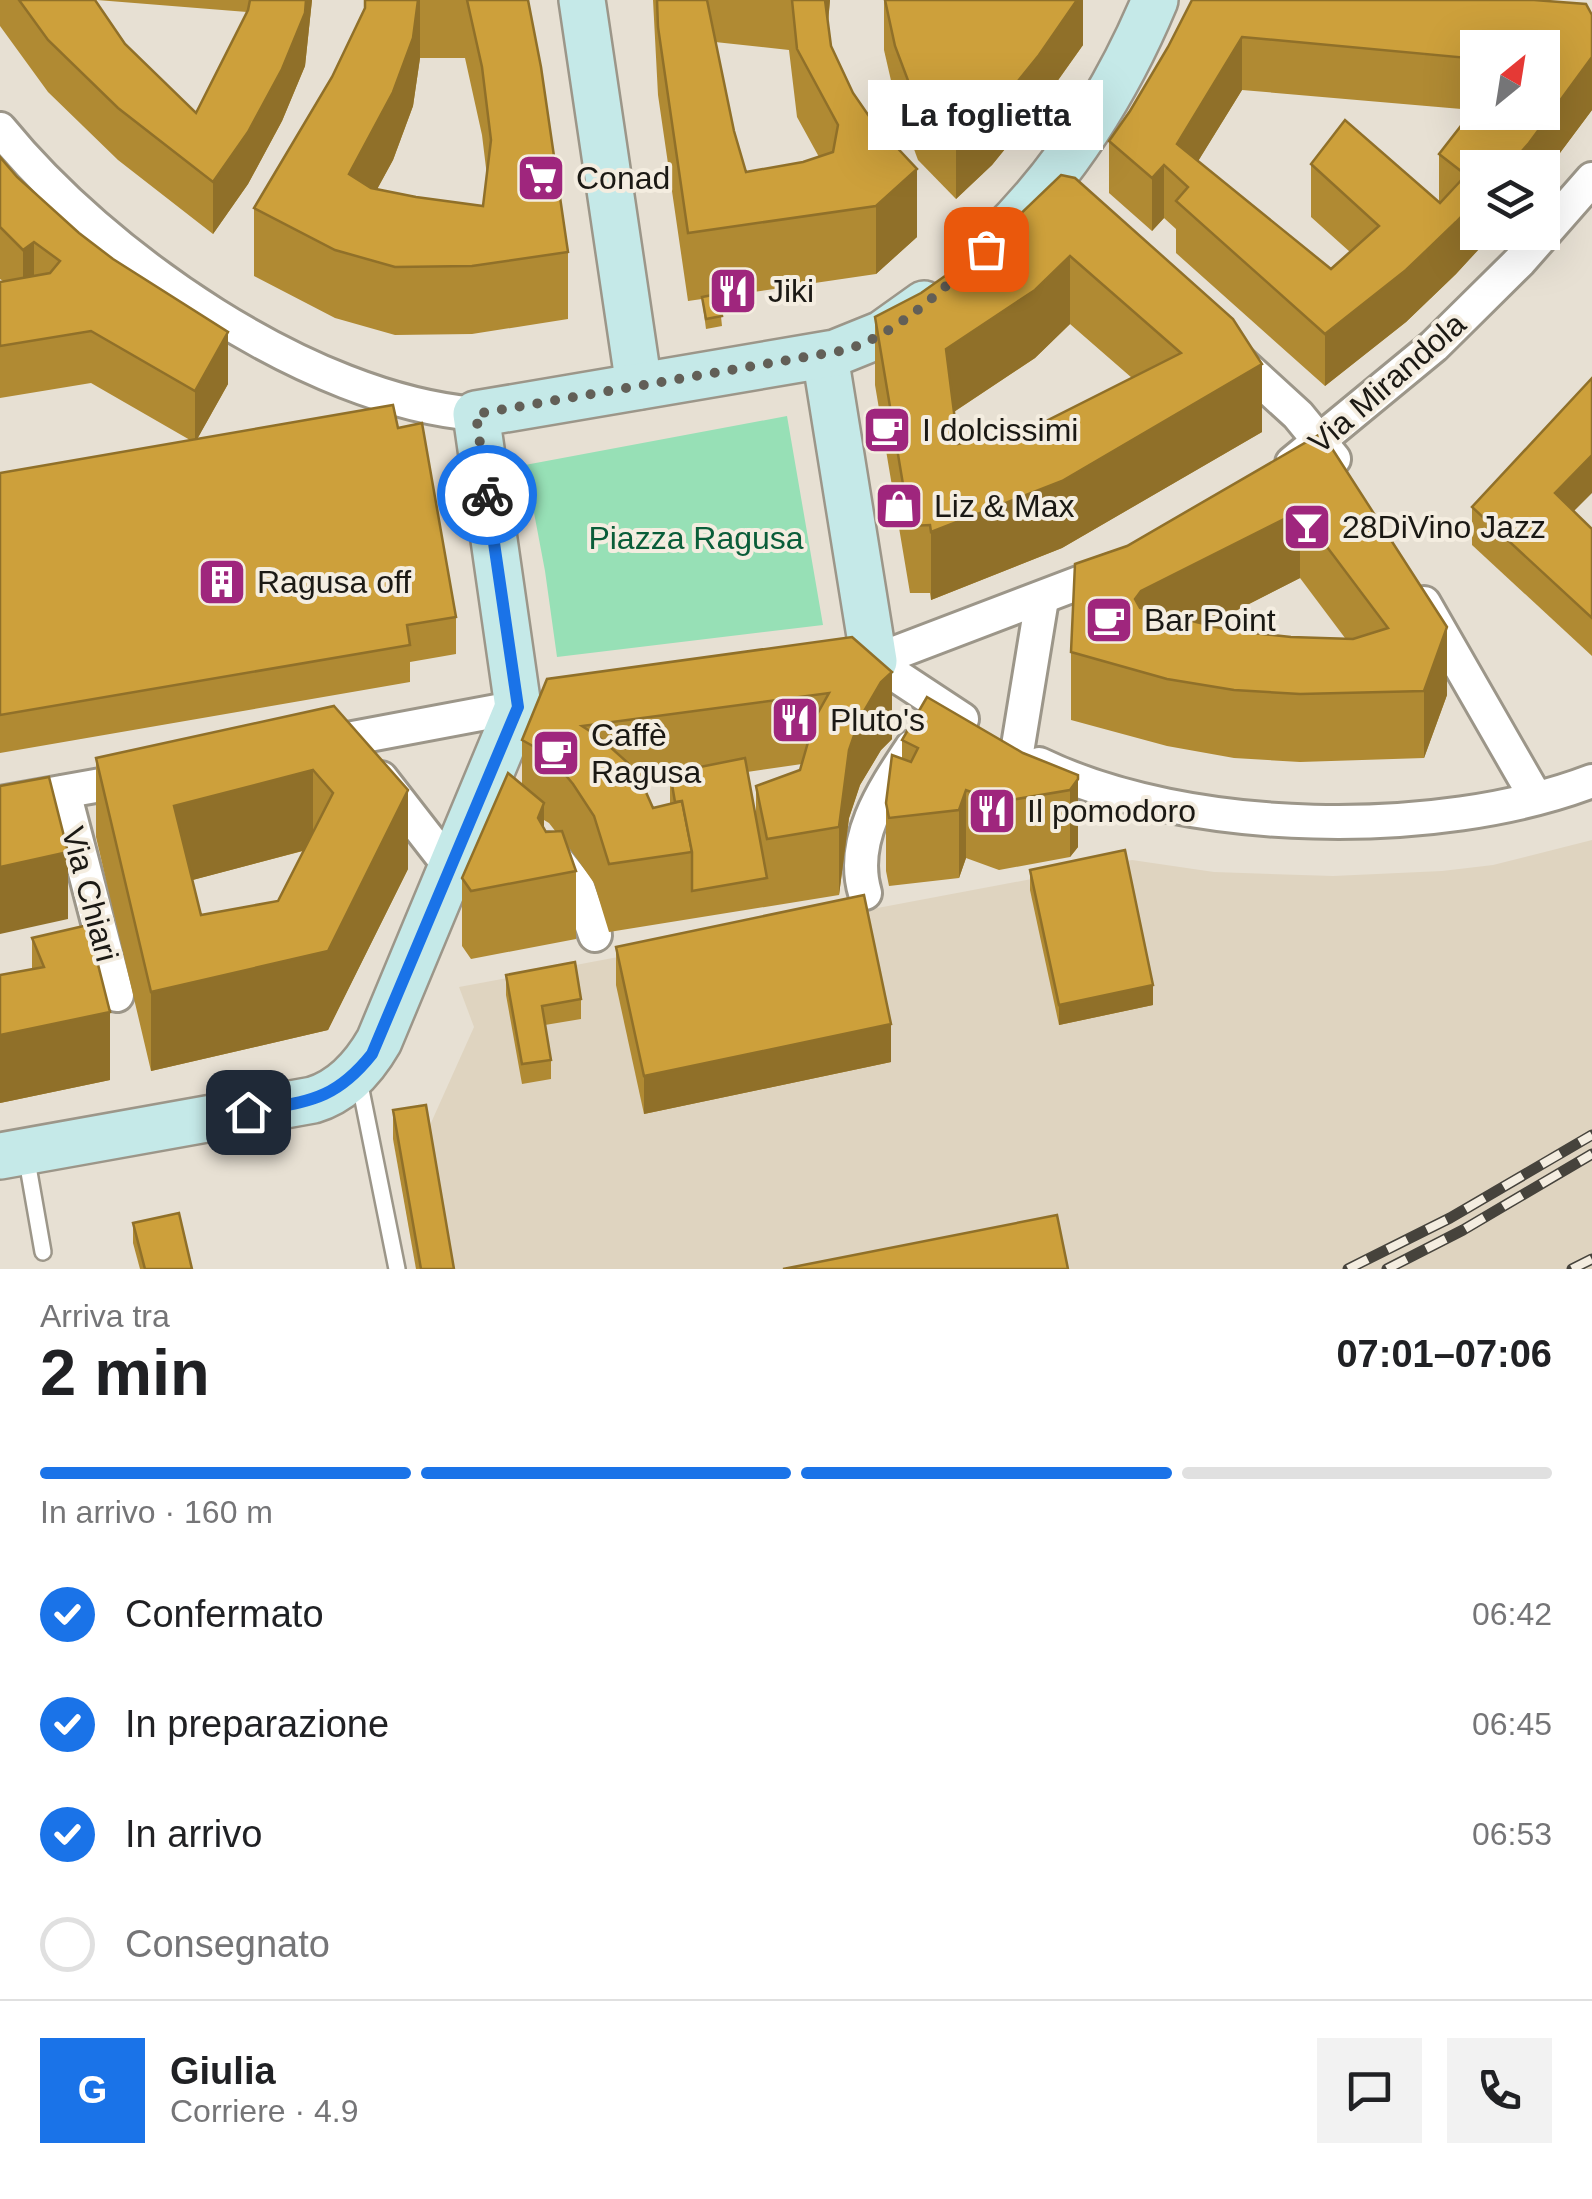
<!DOCTYPE html>
<html lang="it">
<head>
<meta charset="utf-8">
<style>
  body { margin:0; font-family:Helvetica,sans-serif; background:#f2f2f2; color:#202124; height:100vh; display:flex; flex-direction:column; font-size:38px; white-space:nowrap }
  * { box-sizing:border-box; margin:0 }
  p { font-size:32px; color:#757577 }
  .icon { flex:none; width:55px; height:55px; fill:none; stroke:currentColor; stroke-width:2; stroke-linecap:round; stroke-linejoin:round }
  .map { position:relative; height:1269px; overflow:hidden }
  .drawer { display:flex; flex-direction:column; background:#fff; flex:1 }
  .drawer>* { flex:none }
  .needle { width:65px; rotate:30deg }
  .tools { position:absolute; left:1460px; top:30px; display:grid; gap:20px }
  .tools a { display:grid; place-items:center; width:100px; height:100px; border-radius:0px; background:#fff; box-shadow:0 10px 40px #0002; font-size:50px }
  .pin { position:absolute; display:grid; place-items:center; width:85px; height:85px; color:#fff; margin:-42px; border-radius:20px; box-shadow:0 5px 15px #0006 }
  .courier { position:absolute; display:grid; place-items:center; width:100px; height:100px; margin:-50px; border:8px solid #1a73e8; border-radius:50%; background:#fff; color:#222; box-shadow:0 2px 12px #0007 }
  .bubble { position:absolute; height:70px; border-radius:0px; background:#fff; box-shadow:0 10px 40px #0002; font-size:32px; font-weight:700; line-height:70px; text-align:center }
  .overview em { font-style:normal; font-weight:700 }
  .overview div { display:flex; flex-direction:column-reverse }
  .overview { display:flex; align-items:center; justify-content:space-between; height:170px; padding:0 40px }
  h1 { font-size:65px; font-weight:700; line-height:75px }
  .bar { display:grid; grid-template-columns:repeat(4,1fr); gap:15px 10px; align-content:center; height:120px; padding:0 40px }
  .bar i { height:12px; border-radius:8px; background:#e0e0e0 }
  .bar .active { background:#1a73e8 }
  .bar p { grid-column:span 4 }
  .line { display:flex; align-items:center; gap:25px; padding:0 40px; border-top:2px solid #e0e0e0 }
  .line div { flex:1 }
  .round { display:grid; place-items:center; flex:none; width:105px; height:105px; border-radius:0px; background:#f2f2f2 }
  ol { padding:0 40px; list-style:none }
  li { display:flex; align-items:center; gap:30px; height:110px }
  li p { margin-inline-start:auto }
  li .icon { padding:10px; border-radius:50%; background:#1a73e8; color:#fff; stroke-width:4 }
  li:last-child { color:#757577 }
  li i { width:55px; height:55px; border:5px solid #e0e0e0; border-radius:50% }
  .map>svg:first-child { display:block }
</style>
</head>
<body>
<div class="map">
<svg width="1592" height="1269" viewBox="0 0 1592 1269">
  <rect width="100%" height="100%" fill="#e7e0d3"/>
  <polygon fill="#dfd4c0" points="1592,840 1592,1269 449,1269 426,1134 474,1027 459,987 1132,860 1214,872 1333,876 1442,871 1493,865"/>
  <polygon fill="#97e0b6" points="787,416 823,625 557,657 545,571 525,465"/>
  <g fill="none" stroke-linecap="round" stroke-linejoin="round">
    <g stroke="#9c9689" stroke-width="20">
      <g id="lane">
        <polyline points="359,1080 397,1269"/>
        <polyline points="26,1155 43,1252"/>
      </g>
    </g>
    <g stroke="#9c9689" stroke-width="38">
      <g id="street">
        <path d="M0,129c104,128 308,271 476,285"/>
        <polyline points="1229,352 1298,415 1334,459"/>
        <polyline points="1292,463 1434,346 1520,261 1592,179"/>
        <polyline points="1424,603 1536,798"/>
        <polyline points="874,661 1113,570"/>
        <polyline points="874,661 962,719"/>
        <polyline points="321,744 518,707"/>
        <polyline points="1017,752 1042,599"/>
        <path d="M1039,764c149,72 399,76 553,17"/>
        <polyline points="381,778 451,868"/>
        <polyline points="64,792 117,995"/>
        <polyline points="0,803 140,778"/>
        <polyline points="548,849 578,887 595,935"/>
        <path d="M865,893c-16,-53 19,-104 47,-146"/>
      </g>
    </g>
    <g stroke="#9c9689" stroke-width="50">
      <g id="secondary">
        <polyline points="582,0 639,386"/>
        <path d="M994,242c71,-69 123,-151 161,-242"/>
        <polyline points="817,667 874,661 825,356"/>
        <polyline points="518,707 476,414 835,353 882,334 924,304"/>
        <path d="M0,1156l313,-56c30,-9 51,-33 66,-59l139,-334"/>
      </g>
    </g>
    <use href="#lane" stroke="#fff" stroke-width="15"/>
    <use href="#street" stroke="#fff" stroke-width="32"/>
    <use href="#secondary" stroke="#c5e9e8" stroke-width="45"/>
    <g stroke="#46433c" stroke-width="11">
      <g id="rail">
        <polyline points="1348,1269 1450,1218 1592,1135"/>
        <polyline points="1387,1269 1463,1230 1592,1154"/>
        <polyline points="1572,1269 1592,1259"/>
      </g>
    </g>
    <use href="#rail" stroke="#f4ede0" stroke-width="8" stroke-dasharray="22" stroke-linecap="butt"/>
  </g>
  <g fill="#b08a33" fill-rule="evenodd">
    <polygon points="0,0 95,0 125,44 196,113 247,12 97,0 312,0 305,66 282,121 248,184 213,234 118,160 48,92 0,26"/>
    <path d="M365,0h163l40,252v67l-96,15 -77,1 -60,-17 -81,-42v-68l78,-131 33,-69zM420,58h45l17,77 5,41 -4,30 -67,-9 -39,-8 16,-29 20,-54z"/>
    <path d="M653,0h177l-2,23 3,23 86,191 -41,37 -157,23 3,29 -16,3 -4,-30 -14,2 -30,-206zM715,42l74,8 8,67 22,40 -16,5 -57,10 -12,-41z"/>
    <polygon points="884,0 1083,0 1083,45 1039,107 992,165 956,199 918,160 895,98 884,50"/>
    <path d="M1192,0l400,15v95l-50,67 -86,97 -50,48 -81,64 -149,-133v-24l-12,-11 -12,13 -43,-38v-52l21,-30 38,-64zM1478,48h64l-64,64zM1242,90l231,20 -34,44v48l-128,-38v53l39,35 -19,17 -133,-108z"/>
    <polygon points="0,157 17,177 228,384 197,439 398,428 456,617 456,654 410,662 410,682 0,753 0,473 190,440 91,383 0,398 0,282 3,281 0,279"/>
    <path d="M1061,175l201,257 -200,116 -131,52 -1,-7h-20l-35,-208v-68l46,-24 65,-46zM1070,324l62,54 -88,44 -86,22 -4,-32 81,-54z"/>
    <path d="M1322,433l125,262 -23,63 -124,4 -66,-4 -67,-12 -96,-26v-68l56,-106zM1300,578l45,60 -54,-1 -59,-6 -24,-6z"/>
    <polygon points="1472,507 1574,511 1592,529 1592,656 1472,545"/>
    <path d="M852,637l40,102 -11,11 -21,35 -11,33 -10,77 -230,37 -15,-49 -28,-40 10,28v68l-105,20 -9,-13v-68l60,-93v-45zM802,764l-2,6 -44,16v33l-9,-47zM670,782v22l-17,4 -10,-22zM544,820l5,3 7,9h-10l-2,-4z"/>
    <path d="M334,706l74,163 -80,161 -177,41 -55,-234v-79zM303,851l-25,50 -77,14 -9,-35z"/>
    <polygon points="902,740 1023,753 1078,775 1078,847 1070,857 999,870 966,858 959,878 889,886 886,871 886,803 902,759"/>
    <polygon points="1030,870 1153,1005 1059,1025 1030,890"/>
    <polygon points="32,938 110,1080 0,1103 0,975 32,969"/>
    <polygon points="616,947 891,1062 644,1114 616,985"/>
    <polygon points="506,975 581,999 581,1019 545,1025 551,1060 551,1079 522,1084 506,995"/>
    <polygon points="393,1110 454,1269 416,1269 393,1139"/>
    <polygon points="133,1223 192,1269 140,1269 133,1243"/>
  </g>
  <g fill="#907029">
    <polygon points="306,0 312,0 305,66 282,121 248,184 213,234 213,182"/>
    <polygon points="418,0 420,0 420,58 413,106 393,160 349,241 349,174"/>
    <polygon points="824,0 830,0 824,62"/>
    <polygon points="1077,0 1083,0 1083,45 1039,107 992,165 956,199 956,146"/>
    <polygon points="1242,37 1242,90 1184,184 1177,144"/>
    <polygon points="1592,57 1592,110 1542,177 1542,168 1507,168"/>
    <polygon points="1164,165 1164,218 1152,231 1152,178"/>
    <polygon points="917,169 917,237 876,274 876,206"/>
    <polygon points="1478,199 1478,232 1495,232 1456,274 1406,322 1325,386 1325,334"/>
    <polygon points="34,242 34,294 23,302 23,250"/>
    <polygon points="1070,256 1070,324 1035,358 946,417 946,349"/>
    <polygon points="228,332 228,384 195,443 195,391"/>
    <polygon points="1262,364 1262,432 1062,548 931,600 931,532"/>
    <polygon points="1592,455 1592,493 1555,530 1555,493"/>
    <polygon points="1300,511 1300,578 1141,659 1135,599 1141,591"/>
    <polygon points="1447,627 1447,695 1424,758 1424,691"/>
    <polygon points="892,672 892,739 881,750 860,785 849,818 839,895 839,827 849,750 860,718 881,682"/>
    <polygon points="313,770 313,848 174,885 174,806"/>
    <polygon points="1078,779 1078,847 1070,857 1070,790"/>
    <polygon points="408,790 408,869 328,1030 151,1071 151,992 328,951"/>
    <polygon points="966,790 966,858 959,878 959,810"/>
    <polygon points="544,803 544,870 538,818"/>
    <polygon points="68,852 68,919 0,934 0,867"/>
    <polygon points="1153,985 1153,1005 1059,1025 1059,1005"/>
    <polygon points="110,1012 110,1080 0,1103 0,1035"/>
    <polygon points="891,1024 891,1062 644,1114 644,1076"/>
  </g>
  <g fill="#cda03b" stroke="#907029" stroke-width="2.5" fill-rule="evenodd">
    <polygon points="19,0 95,0 125,44 196,113 248,10 250,0 306,0 305,13 282,69 248,132 213,182 118,108 48,40"/>
    <polygon points="365,0 418,0 413,38 393,92 349,174 371,188 416,197 483,206 491,140 482,67 467,0 528,0 541,67 568,252 472,266 395,267 335,250 254,208 332,77 365,8"/>
    <polygon points="657,0 707,0 734,131 746,172 803,162 833,152 838,125 797,49 792,0 825,0 831,46 853,93 873,122 917,169 876,206 688,233 658,27"/>
    <polygon points="885,0 1077,0 1039,55 992,113 956,146 918,107 895,46"/>
    <path d="M1192,0h342l52,4 6,11v42l-63,86 -22,25h-29v31l-22,23 -50,48 -81,64 -149,-133 12,-14 -24,-22 -12,13 -43,-37 21,-30 38,-64zM1242,37l236,22v-11h64v64h-64v-8l-39,50 27,21 -26,28 -95,-83 -34,44 68,62 -48,43 -154,-125z"/>
    <polygon points="0,157 17,177 79,233 113,259 228,332 195,391 91,331 0,346 0,282 50,273 60,261 34,242 23,250 0,227"/>
    <path d="M1061,175l14,3 158,141 29,45 -200,117 -131,51 -1,-7 -20,1 -35,-209 46,-24 65,-46zM1070,256l111,97 -137,69 -86,22 -12,-95 89,-59z"/>
    <polygon points="718,294 722,316 706,319 702,297"/>
    <polygon points="1592,378 1592,455 1555,493 1592,529 1592,618 1472,507"/>
    <polygon points="393,405 398,428 422,423 456,617 407,625 410,645 0,715 0,473"/>
    <path d="M1322,433l125,194 -23,64 -124,3 -66,-4 -67,-11 -96,-27 4,-88 52,-18zM1300,511l88,117 -35,11 -62,-2 -59,-6 -92,-23 -5,-9 6,-8z"/>
    <polygon points="852,637 892,672 881,682 860,718 849,750 839,827 767,839 756,786 800,770 815,718 829,693 582,726 599,737 627,762 641,781 653,808 682,801 692,852 609,864 594,816 573,784 549,755 522,740 547,679"/>
    <polygon points="927,697 1023,753 1078,775 1078,779 1070,790 999,802 966,790 959,810 889,818 886,803 892,755 911,762 918,748 902,740"/>
    <path d="M334,706l74,84 -80,161 -177,41 -55,-234zM313,770l20,23 -55,108 -77,14 -27,-109z"/>
    <polygon points="745,758 767,878 692,891 692,852 682,801 675,802 670,773"/>
    <polygon points="508,773 544,803 538,818 546,832 562,831 576,871 471,891 462,878"/>
    <polygon points="49,777 68,852 0,867 0,786"/>
    <polygon points="1125,850 1153,985 1059,1005 1030,870"/>
    <polygon points="864,895 891,1024 644,1076 616,947"/>
    <polygon points="88,925 110,1012 0,1035 0,975 44,967 32,938"/>
    <polygon points="575,962 581,999 542,1006 551,1060 522,1064 506,975"/>
    <polygon points="426,1105 454,1269 421,1269 393,1110"/>
    <polygon points="179,1213 192,1269 145,1269 133,1223"/>
    <polygon points="1057,1215 1068,1269 783,1269"/>
  </g>
  <g fill="none" stroke-linecap="round" stroke-linejoin="round">
    <path stroke="#625f57" stroke-width="10" stroke-dasharray="0 18" d="M487,495l-11,-81 370,-64c55,-18 99,-63 140,-101"/>
    <path stroke="#1a73e8" stroke-width="12" d="M248,1112c57,-11 85,-9 124,-58l146,-347 -31,-212"/>
  </g>
  <defs>
    <g id="supermarket-square" transform="scale(2.5)"><rect x="-9" y="-9" width="18" height="18" rx="4" fill="#9f267d" stroke="#f4ede0"/><path d="M-6-5.5h2.5l.6 2H6L4.5 2H-2.5L-4.4-4H-6ZM-1.5 3.2a1.3 1.3 0 1 0 .1 0ZM3 3.2a1.3 1.3 0 1 0 .1 0Z" fill="#fff"/></g>
    <g id="restaurant-square" transform="scale(2.5)"><rect x="-9" y="-9" width="18" height="18" rx="4" fill="#9f267d" stroke="#f4ede0"/><path d="M-5-6h1v4h1v-4h1v4h1v-4h1v5L-1.5 .5V6h-2V.5L-5-1ZM5-6V6H3V1.5H1.5Q1.5-4 5-6Z" fill="#fff"/></g>
    <g id="cafe-square" transform="scale(2.5)"><rect x="-9" y="-9" width="18" height="18" rx="4" fill="#9f267d" stroke="#f4ede0"/><path d="M-5.5-4.5H6V0H3Q3 3.5 0 3.5H-2.5Q-5.5 3.5-5.5 0ZM3-3.2v2h1.7v-2ZM-6 4.5H4V6H-6Z" fill="#fff"/></g>
    <g id="shop-square" transform="scale(2.5)"><rect x="-9" y="-9" width="18" height="18" rx="4" fill="#9f267d" stroke="#f4ede0"/><path d="M-5-2.5h2.3a2.7 3.5 0 0 1 5.4 0H5L5.5 6h-11ZM-1.5-2.5h3a1.5 2.3 0 0 0-3 0Z" fill="#fff"/></g>
    <g id="bar-square" transform="scale(2.5)"><rect x="-9" y="-9" width="18" height="18" rx="4" fill="#9f267d" stroke="#f4ede0"/><path d="M-6-5H6L.8 .8V4.5H3.5V6h-7V4.5H-.8V.8Z" fill="#fff"/></g>
    <g id="building-square" transform="scale(2.5)"><rect x="-9" y="-9" width="18" height="18" rx="4" fill="#9f267d" stroke="#f4ede0"/><path d="M-4-6H4V6H1V3H-1V6H-4ZM-2.5-4.3h1.7v1.8h-1.7ZM.8-4.3h1.7v1.8H.8ZM-2.5-1h1.7V.8h-1.7ZM.8-1h1.7V.8H.8Z" fill="#fff"/></g>
  </defs>
  <g fill-rule="evenodd">
    <use href="#supermarket-square" x="541" y="178"/>
    <use href="#restaurant-square" x="733" y="291"/>
    <use href="#cafe-square" x="887" y="430"/>
    <use href="#shop-square" x="899" y="506"/>
    <use href="#bar-square" x="1307" y="527"/>
    <use href="#building-square" x="222" y="582"/>
    <use href="#cafe-square" x="1109" y="620"/>
    <use href="#restaurant-square" x="795" y="720"/>
    <use href="#cafe-square" x="556" y="753"/>
    <use href="#restaurant-square" x="992" y="811"/>
  </g>
  <g text-anchor="middle" dominant-baseline="central" stroke-width="8" stroke-linejoin="round" paint-order="stroke">
    <g font-size="32" fill="#1b1914" stroke="#f4ede0" text-anchor="start">
      <text x="576" y="178">Conad</text>
      <text x="768" y="291">Jiki</text>
      <text x="922" y="430">I dolcissimi</text>
      <text x="934" y="506">Liz &amp; Max</text>
      <text x="1342" y="527">28DiVino Jazz</text>
      <text x="257" y="582">Ragusa off</text>
      <text x="1144" y="620">Bar Point</text>
      <text x="830" y="720">Pluto's</text>
      <text x="591" y="735">Caffè<tspan x="591" dy="37">Ragusa</tspan></text>
      <text x="1027" y="811">Il pomodoro</text>
    </g>
    <g font-size="32" fill="#1b1914" stroke="#f4ede0">
      <text transform="translate(1387 383) rotate(-41)">Via Mirandola</text>
      <text transform="translate(90 894) rotate(75)">Via Chiari</text>
    </g>
    <g font-size="32" fill="#0a5d39" stroke="#f4ede0">
      <text x="696" y="538">Piazza Ragusa</text>
    </g>
  </g>
</svg>
<div class="tools">
<a><svg class="needle" viewBox="-14 -14 28 28"><path d="M0-13l5 13h-10z" fill="#e53935"/><path d="M0 13l5-13h-10z" fill="#757577"/></svg></a>
<a><svg class="icon" aria-label="layers" viewBox="0 0 24 24"><path d="M12 4l9 5-9 5-9-5zM3 14l9 5 9-5"/></svg></a>
</div>
<div class="pin" style="left:986px;top:249px;background:#ea580c"><svg class="icon" aria-label="bag" viewBox="0 0 24 24"><path d="M5 8h14l-1 12H6zM9 8a3 3 0 0 1 6 0"/></svg></div>
<div class="pin" style="left:248px;top:1112px;background:#1f2937"><svg class="icon" aria-label="home" viewBox="0 0 24 24"><path d="M3 11l9-7 9 7M6 9v11h12V9"/></svg></div>
<div class="courier" style="left:487px;top:495px"><svg class="icon" aria-label="bike" viewBox="0 0 24 24"><circle cx="6" cy="16" r="4"/><circle cx="18" cy="16" r="4"/><path d="M6 16l4-8h5l3 8M10 8l3 8H6M13 5h3"/></svg></div>
<div class="bubble" style="left:868px;top:80px;width:235px">La foglietta</div>
</div>
<section class="drawer">
<div class="overview"><div><h1>2 min</h1><p>Arriva tra</p></div><em>07:01–07:06</em></div>
<div class="bar"><i class="active"></i><i class="active"></i><i class="active"></i><i></i><p>In arrivo · 160 m</p></div>
<ol>
<li><svg class="icon" aria-label="check" viewBox="0 0 24 24"><path d="M5 12l5 5 9-10"/></svg>Confermato<p>06:42</p></li>
<li><svg class="icon" aria-label="check" viewBox="0 0 24 24"><path d="M5 12l5 5 9-10"/></svg>In preparazione<p>06:45</p></li>
<li><svg class="icon" aria-label="check" viewBox="0 0 24 24"><path d="M5 12l5 5 9-10"/></svg>In arrivo<p>06:53</p></li>
<li><i></i>Consegnato</li>
</ol>
<div class="line" style="height:180px"><b class="round" style="background:#1a73e8;color:#fff">G</b><div><b>Giulia</b><p>Corriere · 4.9</p></div><a class="round"><svg class="icon" aria-label="chat" viewBox="0 0 24 24"><path d="M4 5h16v11H9l-5 4z"/></svg></a><a class="round"><svg class="icon" aria-label="phone" viewBox="0 0 24 24"><path d="M5 4h4l2 5-3 2q2 4 5 5l2-3 5 2v4C11 20 4 13 5 4z"/></svg></a></div>
</section>
</body>
</html>
